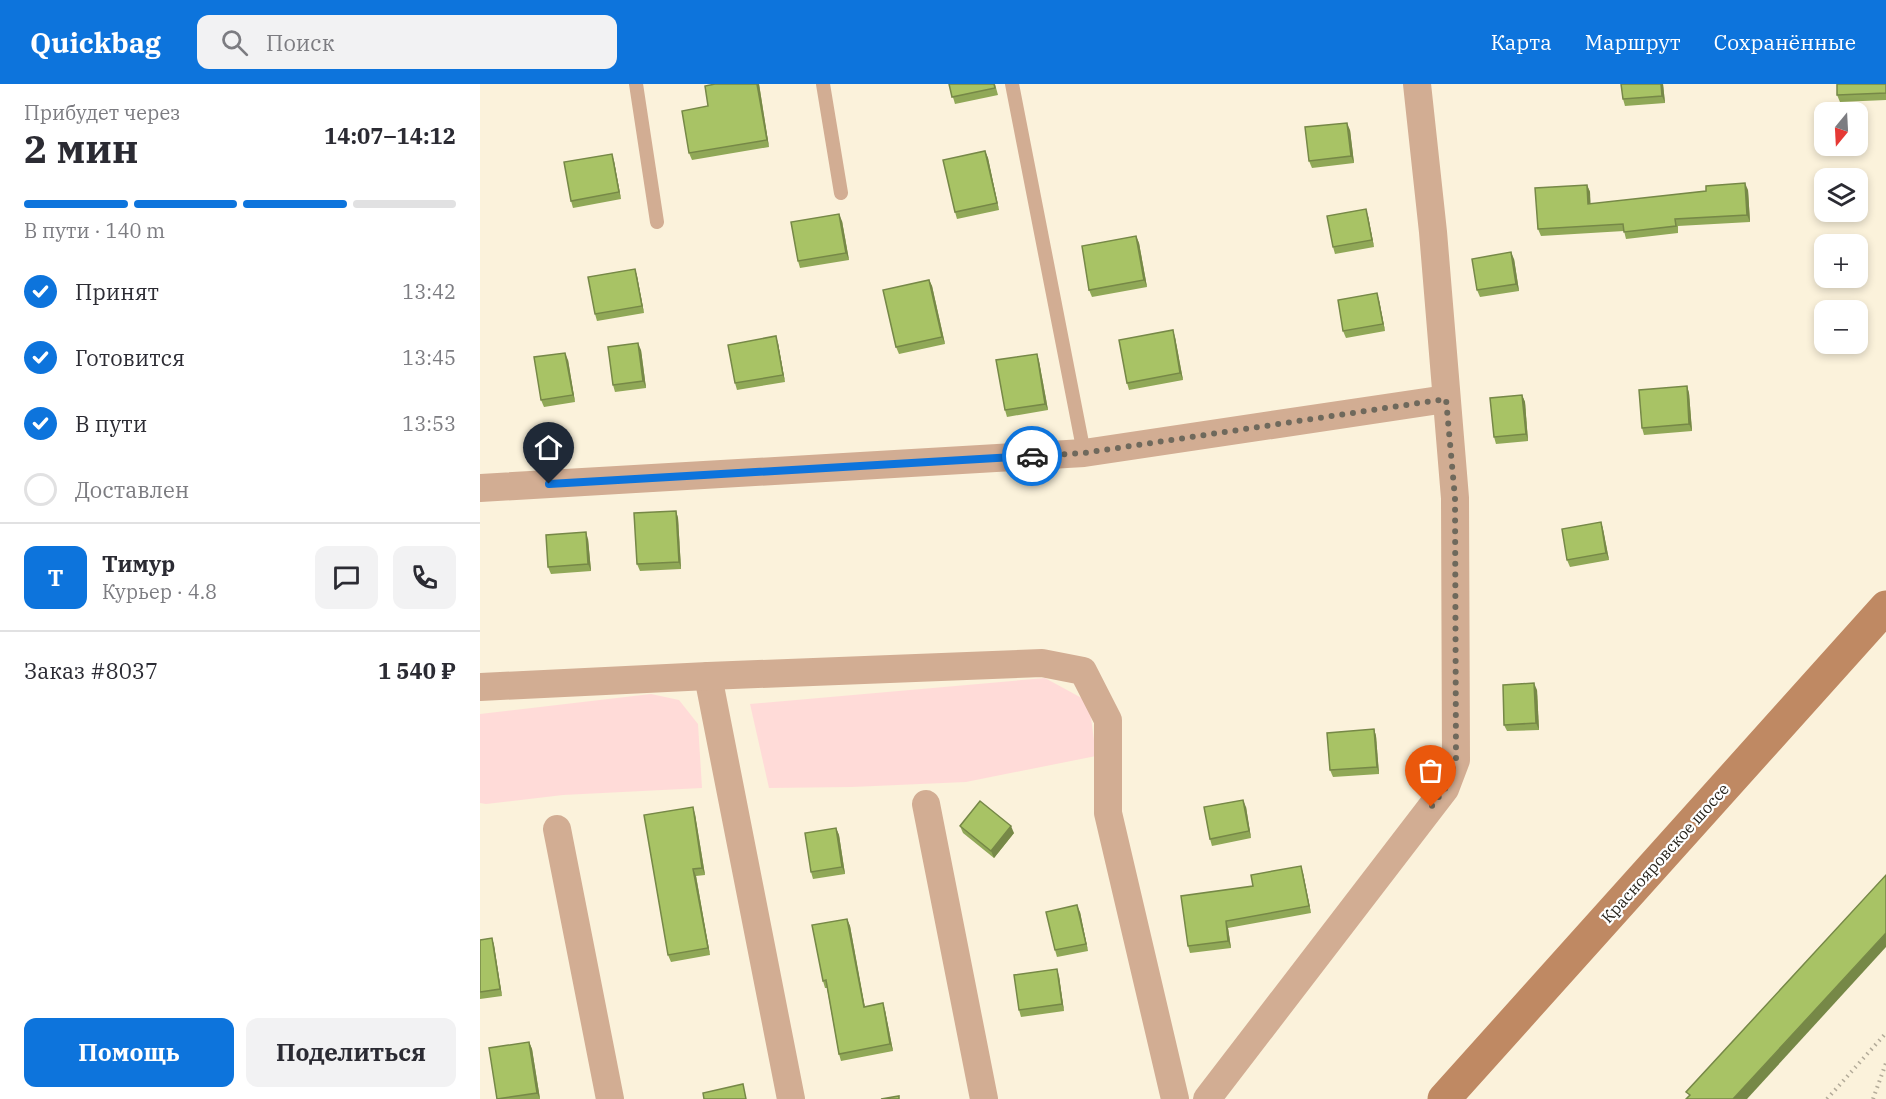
<!DOCTYPE html>
<html lang="ru">
<head>
<meta charset="utf-8">
<style>
  body { margin:0; font-family:"IBM Plex Serif",serif; background:#f2f2f3; color:#2b2b33; height:100vh; display:flex; flex-direction:column; font-size:22px; white-space:nowrap }
  * { box-sizing:border-box; margin:0 }
  p { font-size:20px; color:#7c7c81 }
  .icon { flex:none; width:33px; height:33px; fill:none; stroke:currentColor; stroke-width:2; stroke-linecap:round; stroke-linejoin:round }
  .map { position:relative; flex:1; overflow:hidden }
  .panel { display:flex; flex-direction:column; background:#fff; width:480px }
  .panel>* { flex:none }
  .needle { width:39px; rotate:198deg }
  .buttons { position:absolute; left:1334px; top:18px; display:grid; gap:12px }
  .buttons a { display:grid; place-items:center; width:54px; height:54px; border-radius:12px; background:#fff; box-shadow:0 3px 9px #0003; font-size:30px }
  .pin { position:absolute; display:grid; place-items:center; width:51px; height:51px; color:#fff; margin:-62px -26px; border-radius:50% 50% 50% 0; rotate:-45deg; box-shadow:0 0 6px #0007 }
  .pin .icon { rotate:45deg }
  .courier { position:absolute; display:grid; place-items:center; width:60px; height:60px; margin:-30px; border:4px solid #0d74dc; border-radius:50%; background:#fff; color:#222; box-shadow:0 2px 8px #0007 }
  .head em { font-style:normal; font-weight:700 }
  .head div { display:flex; flex-direction:column-reverse }
  .head { display:flex; align-items:center; justify-content:space-between; height:102px; padding:0 24px }
  h1 { font-size:39px; font-weight:700; line-height:45px }
  .bar { display:grid; grid-template-columns:repeat(4,1fr); gap:9px 6px; align-content:center; height:72px; padding:0 24px }
  .bar i { height:8px; border-radius:4px; background:#e1e1e2 }
  .bar .current { background:#0d74dc }
  .bar p { grid-column:span 4 }
  .line { display:flex; align-items:center; gap:15px; padding:0 24px; border-top:2px solid #e1e1e2 }
  .line div { flex:1 }
  .round { display:grid; place-items:center; flex:none; width:63px; height:63px; border-radius:12px; background:#f2f2f3 }
  ol { padding:0 24px; list-style:none }
  li { display:flex; align-items:center; gap:18px; height:66px }
  li p { margin-inline-start:auto }
  li .icon { padding:6px; border-radius:50%; background:#0d74dc; color:#fff; stroke-width:4 }
  li:last-child { color:#7c7c81 }
  li i { width:33px; height:33px; border:3px solid #e1e1e2; border-radius:50% }
  .cta { display:flex; gap:12px; margin-top:auto; padding:12px 24px }
  .cta a { flex:1; height:69px; border-radius:12px; background:#0d74dc; color:#fff; font-size:24px; font-weight:700; line-height:69px; text-align:center }
  .cta a+a { background:#f2f2f3; color:#2b2b33 }
  header { display:flex; align-items:center; gap:36px; box-sizing:border-box; height:84px; padding:0 30px; background:#0d74dc; color:#fff }
  header strong { font-size:28px }
  nav { display:flex; gap:33px; margin-inline-start:auto; font-size:21px }
  .search { width:420px; height:54px; background:#f2f2f3; display:flex; align-items:center; gap:15px; box-sizing:border-box; padding:0 21px; border-radius:12px; color:#7c7c81; font-size:22px }
  main { display:flex; flex:1; min-height:0 }
  .map>svg:first-child { display:block }
</style>
</head>
<body>
<header>
<strong>Quickbag</strong>
<div class="search"><svg class="icon" aria-label="search" viewBox="0 0 24 24"><circle cx="10" cy="10" r="6"/><path d="M15 15l6 6"/></svg>Поиск</div>
<nav><a>Карта</a><a>Маршрут</a><a>Сохранённые</a></nav>
</header>
<main>
<section class="panel">
<div class="head"><div><h1>2 мин</h1><p>Прибудет через</p></div><em>14:07–14:12</em></div>
<div class="bar"><i class="current"></i><i class="current"></i><i class="current"></i><i></i><p>В пути · 140 m</p></div>
<ol>
<li><svg class="icon" aria-label="check" viewBox="0 0 24 24"><path d="M5 12l5 5 9-10"/></svg>Принят<p>13:42</p></li>
<li><svg class="icon" aria-label="check" viewBox="0 0 24 24"><path d="M5 12l5 5 9-10"/></svg>Готовится<p>13:45</p></li>
<li><svg class="icon" aria-label="check" viewBox="0 0 24 24"><path d="M5 12l5 5 9-10"/></svg>В пути<p>13:53</p></li>
<li><i></i>Доставлен</li>
</ol>
<div class="line" style="height:108px"><b class="round" style="background:#0d74dc;color:#fff">Т</b><div><b>Тимур</b><p>Курьер · 4.8</p></div><a class="round"><svg class="icon" aria-label="chat" viewBox="0 0 24 24"><path d="M4 5h16v11H9l-5 4z"/></svg></a><a class="round"><svg class="icon" aria-label="phone" viewBox="0 0 24 24"><path d="M5 4h4l2 5-3 2q2 4 5 5l2-3 5 2v4C11 20 4 13 5 4z"/></svg></a></div>
<div class="line" style="height:78px"><div>Заказ #8037</div><b>1 540 ₽</b></div>
<div class="cta"><a>Помощь</a><a>Поделиться</a></div>
</section>
<div class="map">
<svg width="1406" height="1015" viewBox="0 0 1406 1015">
  <rect width="100%" height="100%" fill="#fbf2db"/>
  <g fill="#ffdbd8">
    <polygon points="565,594 609,618 616,672 486,698 372,703 289,704 270,620"/>
    <polygon points="171,610 199,616 218,640 222,704 83,711 6,720 0,719 0,630"/>
  </g>
  <g fill="none" stroke-linecap="round" stroke-linejoin="round">
    <g stroke="#b3ab99" stroke-width="4" stroke-dasharray="1.5 4.5" stroke-linecap="butt">
      <polyline points="1347,1015 1406,949"/>
      <polyline points="1393,1015 1406,979"/>
    </g>
    <g stroke="#d2ad93" stroke-width="14">
      <polyline points="156,0 177,138"/>
      <polyline points="343,0 361,109"/>
      <polyline points="532,0 604,369"/>
    </g>
    <g stroke="#d2ad93" stroke-width="28">
      <polyline points="0,404 604,369 966,315"/>
      <polyline points="228,592 311,1015"/>
      <polyline points="0,603 228,592 562,579 603,587 628,636 628,729 695,1015"/>
      <polyline points="446,720 504,1015"/>
      <polyline points="77,745 130,1015"/>
      <polyline points="727,1015 965,705 976,676 975,414 953,148 937,0"/>
    </g>
    <polyline stroke="#bf8963" stroke-width="33" points="964,1015 1406,523"/>
  </g>
  <g fill="#90a857">
    <polygon points="235,0 279,0 289,63 212,76 209,69 228,22"/>
    <polygon points="469,0 515,0 518,11 475,20"/>
    <polygon points="1183,0 1185,19 1145,22 1143,15"/>
    <polygon points="1406,0 1406,16 1360,18 1357,11"/>
    <polygon points="870,46 874,79 832,84 829,77"/>
    <polygon points="505,67 508,74 519,126 477,135 475,128"/>
    <polygon points="134,77 141,115 93,124 91,117"/>
    <polygon points="1107,101 1110,108 1110,120 1268,106 1270,138 1198,142 1198,149 1146,155 1144,147 1061,152 1058,145"/>
    <polygon points="888,132 894,163 855,170 853,163"/>
    <polygon points="362,137 369,176 320,184 318,177"/>
    <polygon points="656,152 659,159 667,203 612,213 609,206"/>
    <polygon points="1034,175 1039,207 1000,213 997,206"/>
    <polygon points="155,185 157,192 164,229 117,237 115,230"/>
    <polygon points="449,196 452,202 465,260 419,270 416,263"/>
    <polygon points="899,216 905,247 866,254 863,247"/>
    <polygon points="695,253 703,296 649,306 647,299"/>
    <polygon points="298,259 305,298 257,306 255,299"/>
    <polygon points="161,266 166,304 135,308 133,301"/>
    <polygon points="557,270 559,277 568,326 527,333 525,326"/>
    <polygon points="88,276 95,318 64,323 61,316"/>
    <polygon points="1207,302 1209,309 1212,347 1164,351 1162,344"/>
    <polygon points="1042,311 1045,318 1048,357 1016,360 1014,353"/>
    <polygon points="196,427 198,434 201,485 160,487 157,480"/>
    <polygon points="1121,438 1123,445 1129,476 1090,483 1087,476"/>
    <polygon points="108,455 111,487 71,490 68,483"/>
    <polygon points="1057,606 1059,646 1027,647 1024,641"/>
    <polygon points="894,645 896,652 899,690 853,693 850,686"/>
    <polygon points="766,723 771,754 732,762 730,755"/>
    <polygon points="215,730 225,791 216,792 230,871 191,878 188,871"/>
    <polygon points="480,742 534,749 514,774 483,749"/>
    <polygon points="356,744 359,751 365,790 333,795 331,788"/>
    <polygon points="823,789 831,829 748,844 751,864 710,869 708,862 773,802"/>
    <polygon points="600,828 608,867 577,873 575,866"/>
    <polygon points="367,835 370,842 385,923 405,926 413,967 361,977 359,970 347,904 345,904 343,897"/>
    <polygon points="12,854 14,861 22,912 0,915 0,856"/>
    <polygon points="579,892 584,927 541,933 539,926"/>
    <polygon points="49,958 52,965 60,1015 17,1015"/>
  </g>
  <g fill="#768847">
    <polygon points="277,0 279,0 289,63 287,56"/>
    <polygon points="1181,0 1183,0 1185,19 1182,12"/>
    <polygon points="867,39 870,46 874,79 871,72"/>
    <polygon points="505,67 508,74 519,126 517,119"/>
    <polygon points="132,70 134,77 141,115 139,108"/>
    <polygon points="1265,99 1268,106 1270,138 1267,131"/>
    <polygon points="1107,101 1110,108 1111,127 1108,120"/>
    <polygon points="886,125 888,132 894,163 892,156"/>
    <polygon points="359,130 362,137 369,176 366,169"/>
    <polygon points="656,152 659,159 667,203 664,196"/>
    <polygon points="1031,168 1034,175 1039,207 1036,200"/>
    <polygon points="155,185 157,192 164,229 162,222"/>
    <polygon points="449,196 452,202 465,260 462,253"/>
    <polygon points="897,209 899,216 905,247 903,240"/>
    <polygon points="693,246 695,253 703,296 700,289"/>
    <polygon points="296,252 298,259 305,298 303,291"/>
    <polygon points="158,259 161,266 166,304 163,297"/>
    <polygon points="85,269 88,276 95,318 93,311"/>
    <polygon points="557,270 559,277 568,326 565,320"/>
    <polygon points="1207,302 1209,309 1212,347 1209,340"/>
    <polygon points="1042,311 1045,318 1048,357 1046,350"/>
    <polygon points="196,427 198,434 201,485 199,478"/>
    <polygon points="1121,438 1123,445 1129,476 1126,469"/>
    <polygon points="106,448 108,455 111,487 108,480"/>
    <polygon points="1054,599 1057,606 1059,646 1056,639"/>
    <polygon points="894,645 896,652 899,690 897,683"/>
    <polygon points="763,716 766,723 771,754 769,747"/>
    <polygon points="213,723 215,730 225,791 222,784"/>
    <polygon points="531,742 534,749 514,774 511,767"/>
    <polygon points="356,744 359,751 365,790 362,783"/>
    <polygon points="821,782 823,789 831,829 829,822"/>
    <polygon points="213,785 216,792 230,871 228,864"/>
    <polygon points="597,821 600,828 608,867 606,860"/>
    <polygon points="367,835 370,842 386,930 384,923"/>
    <polygon points="746,837 748,844 751,864 748,857"/>
    <polygon points="1406,849 1406,863 1267,1015 1253,1015"/>
    <polygon points="12,854 14,861 22,912 20,905"/>
    <polygon points="577,885 579,892 584,927 582,920"/>
    <polygon points="403,919 405,926 413,967 410,960"/>
    <polygon points="49,958 52,965 60,1015 57,1009"/>
  </g>
  <g fill="#a8c365" stroke="#768847" stroke-width="1.5">
    <polygon points="235,0 277,0 287,56 209,69 202,27 228,22 225,2"/>
    <polygon points="469,0 514,0 515,4 472,13"/>
    <polygon points="1141,0 1181,0 1182,12 1143,15"/>
    <polygon points="1357,0 1406,0 1406,9 1357,11"/>
    <polygon points="867,39 871,72 829,77 825,43"/>
    <polygon points="505,67 517,119 475,128 463,76"/>
    <polygon points="132,70 139,108 91,117 84,78"/>
    <polygon points="1265,99 1267,131 1195,135 1196,142 1144,148 1143,140 1058,145 1055,104 1107,101 1108,120 1226,107 1226,102"/>
    <polygon points="886,125 892,156 853,163 847,132"/>
    <polygon points="359,130 366,169 318,177 311,138"/>
    <polygon points="656,152 664,196 609,206 602,162"/>
    <polygon points="1031,168 1036,200 997,206 992,175"/>
    <polygon points="155,185 162,222 115,230 108,193"/>
    <polygon points="449,196 462,253 416,263 403,206"/>
    <polygon points="897,209 903,240 863,247 858,216"/>
    <polygon points="693,246 700,289 647,299 639,256"/>
    <polygon points="296,252 303,291 255,299 248,261"/>
    <polygon points="158,259 163,297 133,301 128,263"/>
    <polygon points="85,269 93,311 61,316 54,273"/>
    <polygon points="557,270 565,320 525,326 516,276"/>
    <polygon points="1207,302 1209,340 1162,344 1159,306"/>
    <polygon points="1042,311 1046,350 1014,353 1010,314"/>
    <polygon points="196,427 199,478 157,480 154,429"/>
    <polygon points="1121,438 1126,469 1087,476 1082,445"/>
    <polygon points="106,448 108,480 68,483 66,451"/>
    <polygon points="1054,599 1056,639 1024,641 1023,601"/>
    <polygon points="894,645 897,683 850,686 847,649"/>
    <polygon points="763,716 769,747 730,755 724,723"/>
    <polygon points="500,717 531,742 511,767 480,742"/>
    <polygon points="213,723 222,784 213,785 228,864 188,871 164,731"/>
    <polygon points="356,744 362,783 331,788 325,749"/>
    <polygon points="821,782 829,822 746,837 748,857 708,862 701,812 773,802 771,791"/>
    <polygon points="1406,791 1406,849 1253,1015 1206,1015 1210,1011 1206,1008"/>
    <polygon points="597,821 606,860 575,866 566,828"/>
    <polygon points="367,835 384,923 403,919 410,960 359,970 346,896 343,897 332,841"/>
    <polygon points="12,854 20,905 0,908 0,856"/>
    <polygon points="577,885 582,920 539,926 534,891"/>
    <polygon points="49,958 57,1009 17,1015 9,964"/>
    <polygon points="263,1000 266,1015 224,1015 223,1009"/>
    <polygon points="419,1012 419,1015 401,1015"/>
  </g>
  <g fill="none" stroke-linecap="round" stroke-linejoin="round">
    <polyline stroke="#6f695c" stroke-width="6" stroke-dasharray="0 10.8" points="552,372 604,369 966,315 975,414 976,676 965,705 951,723"/>
    <polyline stroke="#0d74dc" stroke-width="8" points="69,400 552,372"/>
  </g>
  <g text-anchor="middle" dominant-baseline="central" stroke-width="4.5" stroke-linejoin="round" paint-order="stroke">
    <g font-size="16" fill="#231f17" stroke="#fff">
      <text transform="translate(1185 769) rotate(-48)">Краснояровское шоссе</text>
    </g>
  </g>
</svg>
<div class="buttons">
<a><svg class="needle" viewBox="-14 -14 28 28"><path d="M0-13l5 13h-10z" fill="#e53935"/><path d="M0 13l5-13h-10z" fill="#7c7c81"/></svg></a>
<a><svg class="icon" aria-label="layers" viewBox="0 0 24 24"><path d="M12 4l9 5-9 5-9-5zM3 14l9 5 9-5"/></svg></a>
<a>+</a>
<a>−</a>
</div>
<div class="pin" style="left:951px;top:723px;background:#ea580c"><svg class="icon" aria-label="bag" viewBox="0 0 24 24"><path d="M5 8h14l-1 12H6zM9 8a3 3 0 0 1 6 0"/></svg></div>
<div class="pin" style="left:69px;top:400px;background:#1f2937"><svg class="icon" aria-label="home" viewBox="0 0 24 24"><path d="M3 11l9-7 9 7M6 9v11h12V9"/></svg></div>
<div class="courier" style="left:552px;top:372px"><svg class="icon" aria-label="car" viewBox="0 0 24 24"><path d="M5 17H2v-5l4-1 3-4h7l3 4 3 1v5h-3M9 17h6M6 11h13"/><circle cx="7" cy="17" r="2"/><circle cx="17" cy="17" r="2"/></svg></div>
</div>
</main>
</body>
</html>
